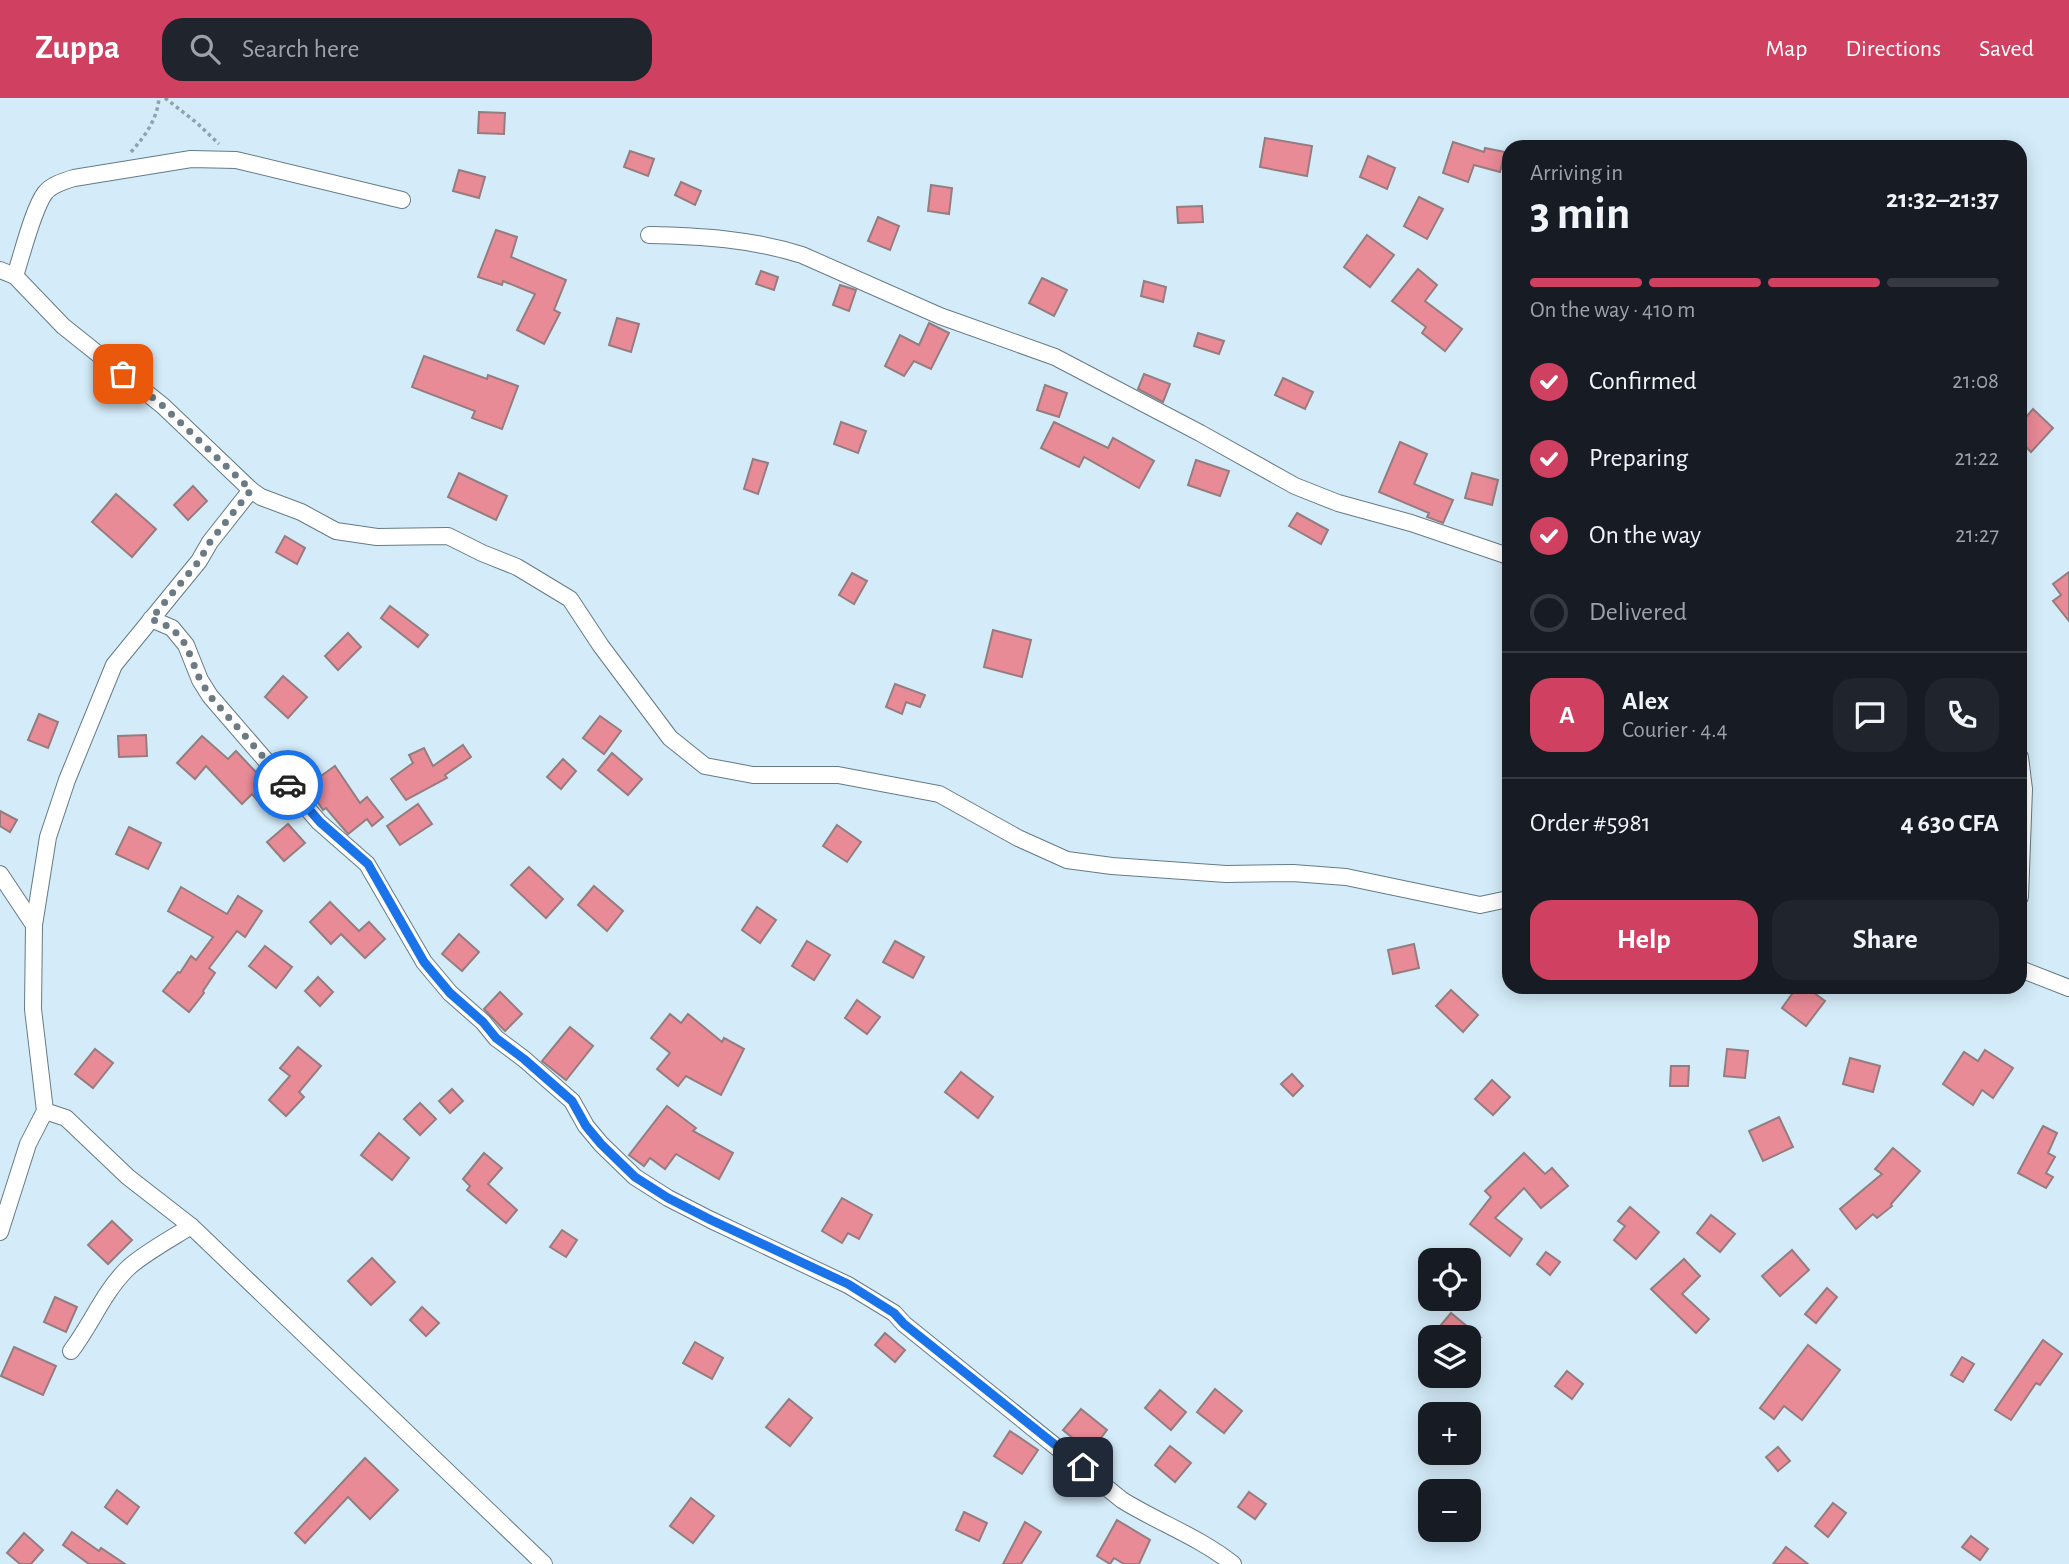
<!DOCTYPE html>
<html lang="en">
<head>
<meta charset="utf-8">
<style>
  body { margin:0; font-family:"Alegreya Sans",sans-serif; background:#20242c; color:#f1f3f6; height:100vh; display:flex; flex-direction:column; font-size:26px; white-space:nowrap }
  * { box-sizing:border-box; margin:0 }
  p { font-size:23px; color:#9ea1a6 }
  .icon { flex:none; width:38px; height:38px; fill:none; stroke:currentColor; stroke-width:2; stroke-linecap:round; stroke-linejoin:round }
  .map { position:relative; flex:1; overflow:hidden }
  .panel { position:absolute; left:1502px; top:42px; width:525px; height:854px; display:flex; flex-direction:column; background:#171b24; border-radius:21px; box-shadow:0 4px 18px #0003 }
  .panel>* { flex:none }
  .fabs { position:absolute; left:1418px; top:1150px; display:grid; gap:14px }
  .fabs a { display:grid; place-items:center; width:63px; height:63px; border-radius:14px; background:#171b24; box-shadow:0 4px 18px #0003; font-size:35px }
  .pin { position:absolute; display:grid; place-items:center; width:60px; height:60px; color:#fff; margin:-30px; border-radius:14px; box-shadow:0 4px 10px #0006 }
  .courier { position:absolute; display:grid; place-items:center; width:70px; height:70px; margin:-35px; border:5px solid #1a73e8; border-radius:50%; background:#fff; color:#222; box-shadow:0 2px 9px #0007 }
  .headline em { font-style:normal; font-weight:700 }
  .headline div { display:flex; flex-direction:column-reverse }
  .headline { display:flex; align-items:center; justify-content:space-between; height:119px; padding:0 28px }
  h1 { font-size:46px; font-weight:700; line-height:52px }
  .bar { display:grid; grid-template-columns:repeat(4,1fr); gap:10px 7px; align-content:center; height:84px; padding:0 28px }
  .bar i { height:9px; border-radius:5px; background:#363941 }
  .bar .selected { background:#d04060 }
  .bar p { grid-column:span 4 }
  .line { display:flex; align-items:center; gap:18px; padding:0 28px; border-top:2px solid #363941 }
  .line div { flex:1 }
  .round { display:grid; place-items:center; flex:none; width:74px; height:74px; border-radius:21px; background:#20242c }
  ol { padding:0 28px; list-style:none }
  li { display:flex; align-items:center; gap:21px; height:77px }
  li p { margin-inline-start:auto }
  li .icon { padding:7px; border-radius:50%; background:#d04060; color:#fff; stroke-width:4 }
  li:last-child { color:#9ea1a6 }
  li i { width:38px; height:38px; border:4px solid #363941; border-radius:50% }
  .button { display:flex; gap:14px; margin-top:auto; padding:14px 28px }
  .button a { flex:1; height:80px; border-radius:21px; background:#d04060; color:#fff; font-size:28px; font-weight:700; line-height:80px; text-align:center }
  .button a+a { background:#20242c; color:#f1f3f6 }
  header { display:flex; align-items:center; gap:42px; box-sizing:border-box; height:98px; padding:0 35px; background:#d04060; color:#fff }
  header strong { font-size:33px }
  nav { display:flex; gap:38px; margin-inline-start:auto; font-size:24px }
  .search { width:490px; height:63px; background:#20242c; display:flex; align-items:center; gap:18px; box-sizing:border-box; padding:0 24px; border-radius:21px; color:#9ea1a6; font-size:26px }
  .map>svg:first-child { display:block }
</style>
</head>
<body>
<header>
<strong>Zuppa</strong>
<div class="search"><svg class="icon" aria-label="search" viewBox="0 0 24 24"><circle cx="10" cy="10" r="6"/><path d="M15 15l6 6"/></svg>Search here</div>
<nav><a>Map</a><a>Directions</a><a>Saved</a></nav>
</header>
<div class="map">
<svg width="2069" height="1466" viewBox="0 0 2069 1466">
  <rect width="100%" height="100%" fill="#d4ecf9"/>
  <g fill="#e98a97" stroke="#957d7f" stroke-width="2">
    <polygon points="479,14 505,15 504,36 478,35"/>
    <polygon points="1265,40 1312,48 1307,78 1260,69"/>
    <polygon points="1453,44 1484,54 1485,50 1505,54 1500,74 1474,67 1468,84 1443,75"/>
    <polygon points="630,53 654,61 648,78 624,69"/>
    <polygon points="1368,58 1395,70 1387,91 1360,79"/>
    <polygon points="459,72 485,79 479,100 453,93"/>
    <polygon points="681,84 701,93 695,107 675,97"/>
    <polygon points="931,87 952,90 949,116 928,113"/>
    <polygon points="1419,99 1443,111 1427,141 1404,128"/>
    <polygon points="1202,108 1203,124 1178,125 1177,109"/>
    <polygon points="878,119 899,128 890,152 868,143"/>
    <polygon points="496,132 517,139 511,159 566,182 554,212 560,215 544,246 517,232 535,196 503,183 502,187 478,179"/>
    <polygon points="1367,137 1394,157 1370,189 1344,169"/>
    <polygon points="1418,171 1437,187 1425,203 1462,231 1445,253 1422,235 1426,229 1392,203"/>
    <polygon points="761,173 778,179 774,192 756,186"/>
    <polygon points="1042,180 1067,192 1054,218 1029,205"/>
    <polygon points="1144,183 1166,189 1163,204 1141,198"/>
    <polygon points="840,187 856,192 849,213 833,207"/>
    <polygon points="617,220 639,226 631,254 609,247"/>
    <polygon points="929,225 949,235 931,271 914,263 904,278 885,268 900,237 919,247"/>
    <polygon points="1198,235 1224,243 1219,256 1194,248"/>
    <polygon points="424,258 487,281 488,277 518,288 502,331 472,320 475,313 412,289"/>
    <polygon points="1144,276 1170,286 1163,304 1138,291"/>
    <polygon points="1283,280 1313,294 1305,311 1275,297"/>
    <polygon points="1045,287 1067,295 1059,319 1037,312"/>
    <polygon points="2033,311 2053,330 2031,354 2020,343 2020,326"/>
    <polygon points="841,324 866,333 858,355 834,346"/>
    <polygon points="1054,324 1108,350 1113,340 1154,363 1139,390 1084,359 1079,369 1041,350"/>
    <polygon points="1400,344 1427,356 1414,386 1453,402 1443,425 1427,419 1429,415 1379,394"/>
    <polygon points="753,361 768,365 758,396 744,391"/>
    <polygon points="1196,362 1229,373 1220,398 1188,387"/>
    <polygon points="459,375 507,398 496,422 448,399"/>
    <polygon points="1472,375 1498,382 1492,407 1465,400"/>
    <polygon points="193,388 207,403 188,422 174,407"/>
    <polygon points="116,396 156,431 132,459 92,424"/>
    <polygon points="1297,415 1328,432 1321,446 1289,428"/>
    <polygon points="285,438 305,450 297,466 276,454"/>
    <polygon points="2069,474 2069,523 2053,503 2061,497 2053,486"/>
    <polygon points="852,475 867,483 854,506 839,497"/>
    <polygon points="390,508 428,537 418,549 381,520"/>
    <polygon points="993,532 1031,542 1022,579 984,569"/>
    <polygon points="348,535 361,549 338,572 325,558"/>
    <polygon points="283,578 307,599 288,620 265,599"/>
    <polygon points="895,586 925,597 920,609 906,604 902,616 886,609"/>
    <polygon points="39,616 58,624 48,650 28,642"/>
    <polygon points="600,618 621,633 604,656 583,640"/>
    <polygon points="146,637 147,658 119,659 118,638"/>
    <polygon points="202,638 228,661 236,653 270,689 257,702 252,696 242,706 206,668 195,681 177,665"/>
    <polygon points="463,647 471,659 445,677 447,680 406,702 391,681 413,665 409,657 424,650 433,668"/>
    <polygon points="612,655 642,681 628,697 598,672"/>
    <polygon points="563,661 576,673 561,691 547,679"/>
    <polygon points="335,668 360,705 367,699 383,719 372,728 367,721 348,736 326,710 323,712 307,688"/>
    <polygon points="418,706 432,726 400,747 387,728"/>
    <polygon points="0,713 17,722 10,734 0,728"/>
    <polygon points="288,726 305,745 284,763 267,744"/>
    <polygon points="837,727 861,744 847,764 823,748"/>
    <polygon points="129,729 161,745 148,771 116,756"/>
    <polygon points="529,769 563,801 546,820 511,787"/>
    <polygon points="594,788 623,813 607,833 578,807"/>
    <polygon points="181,789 227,816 238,798 262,813 245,839 237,833 209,870 215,875 203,893 204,895 189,914 163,893 178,874 180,875 191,858 196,862 213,839 168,813"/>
    <polygon points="330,804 359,833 369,824 385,841 365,860 341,836 331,846 310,824"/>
    <polygon points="757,809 776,822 760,845 742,832"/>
    <polygon points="459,836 479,854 462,873 442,856"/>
    <polygon points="807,843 830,857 814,882 792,868"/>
    <polygon points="895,843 924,859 913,880 883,864"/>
    <polygon points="1414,846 1419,870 1393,876 1388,852"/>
    <polygon points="265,848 292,869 276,890 249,868"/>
    <polygon points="318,879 333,894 320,908 305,893"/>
    <polygon points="1797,889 1806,889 1825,903 1806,928 1782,910"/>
    <polygon points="1451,892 1478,917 1463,934 1436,908"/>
    <polygon points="500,894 522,916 505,933 484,911"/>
    <polygon points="857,902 880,919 867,936 845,920"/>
    <polygon points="670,916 681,925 688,916 722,944 724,940 744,951 721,997 686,978 678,988 657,971 670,955 651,940"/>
    <polygon points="570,929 593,948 566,982 542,963"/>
    <polygon points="298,949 321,968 299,994 304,999 286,1018 269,1002 290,978 280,970"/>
    <polygon points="95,951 113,965 93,990 75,976"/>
    <polygon points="1727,951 1748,953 1745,980 1724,978"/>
    <polygon points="1985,952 2013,970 1993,1000 1982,992 1973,1007 1943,986 1964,954 1978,963"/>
    <polygon points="1850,960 1880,968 1873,994 1843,986"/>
    <polygon points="1671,968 1689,968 1688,988 1670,988"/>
    <polygon points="961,974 993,999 978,1020 945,994"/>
    <polygon points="1292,976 1303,988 1293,998 1281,986"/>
    <polygon points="1492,982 1510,999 1493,1017 1475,1001"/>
    <polygon points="452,991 463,1003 450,1015 439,1003"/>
    <polygon points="420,1005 436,1021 420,1037 404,1021"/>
    <polygon points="667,1008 696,1030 693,1033 733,1055 719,1081 676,1056 665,1071 650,1060 644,1068 629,1057"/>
    <polygon points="1779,1019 1793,1049 1763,1063 1749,1033"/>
    <polygon points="2043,1028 2057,1035 2048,1055 2055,1059 2046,1075 2053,1079 2046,1090 2018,1075"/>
    <polygon points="379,1035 409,1060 392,1082 361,1057"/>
    <polygon points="1893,1050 1920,1073 1891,1106 1892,1108 1877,1120 1873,1116 1856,1131 1840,1111 1882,1076 1875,1071"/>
    <polygon points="484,1055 502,1070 488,1086 517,1112 506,1125 467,1092 470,1088 463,1081"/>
    <polygon points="1524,1055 1545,1076 1552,1070 1568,1088 1541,1110 1524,1090 1495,1120 1522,1141 1510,1158 1470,1126 1491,1099 1485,1093"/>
    <polygon points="842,1100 872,1117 859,1141 848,1135 842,1145 822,1133"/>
    <polygon points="1630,1109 1659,1134 1636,1161 1614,1142 1625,1128 1618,1123"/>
    <polygon points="1711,1117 1735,1136 1720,1154 1697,1135"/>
    <polygon points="112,1123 132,1142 108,1166 88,1147"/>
    <polygon points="562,1132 577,1142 566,1159 550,1149"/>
    <polygon points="1792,1152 1809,1172 1780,1198 1762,1178"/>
    <polygon points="1546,1154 1560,1164 1550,1177 1537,1166"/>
    <polygon points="372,1160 395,1184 371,1207 348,1183"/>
    <polygon points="1684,1161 1700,1178 1682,1196 1709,1221 1696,1235 1651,1191"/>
    <polygon points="1827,1190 1837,1199 1816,1225 1805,1216"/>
    <polygon points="55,1199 77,1209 66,1234 44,1224"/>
    <polygon points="422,1209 439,1225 426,1238 410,1222"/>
    <polygon points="1451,1215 1480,1239 1431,1239"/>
    <polygon points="885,1235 905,1252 895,1264 875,1247"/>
    <polygon points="2043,1242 2062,1256 2040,1287 2036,1285 2011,1322 1995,1312"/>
    <polygon points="695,1244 723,1260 712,1281 683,1265"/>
    <polygon points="1808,1247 1840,1272 1802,1322 1784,1308 1774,1321 1760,1310"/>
    <polygon points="14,1249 56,1268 43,1297 1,1278"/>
    <polygon points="1962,1259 1974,1266 1963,1284 1951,1277"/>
    <polygon points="1567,1273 1583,1286 1572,1301 1555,1288"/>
    <polygon points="1215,1291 1242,1313 1224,1335 1197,1314"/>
    <polygon points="1160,1292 1186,1314 1171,1332 1145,1310"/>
    <polygon points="789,1301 812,1320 790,1348 766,1329"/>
    <polygon points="1081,1311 1107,1332 1090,1354 1063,1332"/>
    <polygon points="1010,1333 1038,1352 1022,1376 994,1358"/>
    <polygon points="1170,1348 1191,1365 1175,1384 1155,1367"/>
    <polygon points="1778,1349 1790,1363 1778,1373 1766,1359"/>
    <polygon points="365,1360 398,1392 370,1421 348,1399 305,1445 295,1435"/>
    <polygon points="117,1392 139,1409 127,1426 105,1409"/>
    <polygon points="1249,1394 1266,1406 1255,1421 1238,1409"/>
    <polygon points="691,1400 714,1418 693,1445 670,1428"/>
    <polygon points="1833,1405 1846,1415 1828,1439 1815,1428"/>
    <polygon points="964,1414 987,1425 979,1443 956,1432"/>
    <polygon points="1117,1422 1150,1442 1139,1466 1124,1466 1114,1460 1110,1466 1097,1458"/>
    <polygon points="1025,1424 1041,1434 1021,1466 1003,1466"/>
    <polygon points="72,1434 99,1453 101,1450 125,1466 89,1466 63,1447"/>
    <polygon points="24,1435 43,1452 31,1466 20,1466 7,1455"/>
    <polygon points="1971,1438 1988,1451 1980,1462 1962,1449"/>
    <polygon points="1786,1449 1808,1466 1773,1466"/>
  </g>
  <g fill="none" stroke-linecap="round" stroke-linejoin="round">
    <g stroke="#657b86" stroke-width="18">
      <g id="minor">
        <path d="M649,137c51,1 103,4 153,20l138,61 115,41 145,76 95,53 43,17 73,20 97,33"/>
        <polyline points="0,172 15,178 63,228 163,308 251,392 261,399 301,414 336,433 377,439 448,438 482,455 517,469 570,501 601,548 670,640 705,668 753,677 838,677 939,696 1018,740 1067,762 1112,768 1226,776 1293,775 1346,779 1480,807 1508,801"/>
        <path d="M15,178c7,-21 18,-67 30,-83 6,-8 19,-12 29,-15l117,-19 45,1 166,40"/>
        <path d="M151,521l21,9 14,17 14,35 10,16 109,126 48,42 57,98 26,31 33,29 13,16 28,21 48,42 14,25 15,18 34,33 33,21 43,22 137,65 46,28 10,11 218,176c37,23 77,37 111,64"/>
        <polyline points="2020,659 2024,691 2020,799"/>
        <polyline points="0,776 34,827"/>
        <polyline points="2020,871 2069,890"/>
        <polyline points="45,1013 66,1020 128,1079 191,1128 544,1466"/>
        <polyline points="0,1134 28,1046 45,1013 33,911 34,827 48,739 67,682 114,567 199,463 210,444 251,392"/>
        <path d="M71,1253c20,-26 32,-58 56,-82 14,-14 47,-32 64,-43"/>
      </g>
    </g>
    <g stroke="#8fa1aa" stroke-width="3.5" stroke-dasharray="3.5 3.5" stroke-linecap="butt">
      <polyline points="165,0 197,25 219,46"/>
      <path d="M131,54c14,-16 26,-32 28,-54"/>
    </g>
    <use href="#minor" stroke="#fff" stroke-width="16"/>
  </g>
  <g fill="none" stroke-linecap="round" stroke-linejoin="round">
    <polyline stroke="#6c7b83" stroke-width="7" stroke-dasharray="0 12.6" points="123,276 163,308 251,392 210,444 199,463 151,521 172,530 186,547 200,582 210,598 288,687"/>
    <polyline stroke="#1a73e8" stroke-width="9" points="288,687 320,724 368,766 424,864 450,895 483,924 496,940 524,961 572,1003 586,1028 601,1046 635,1079 668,1100 711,1122 848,1186 894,1215 904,1226 1083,1369"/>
  </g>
</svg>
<div class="fabs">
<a><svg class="icon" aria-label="locate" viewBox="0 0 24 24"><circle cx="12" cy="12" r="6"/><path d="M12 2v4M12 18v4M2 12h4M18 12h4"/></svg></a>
<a><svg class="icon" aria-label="layers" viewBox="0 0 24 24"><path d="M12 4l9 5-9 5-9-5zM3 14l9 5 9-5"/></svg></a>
<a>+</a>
<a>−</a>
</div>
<div class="pin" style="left:123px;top:276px;background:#ea580c"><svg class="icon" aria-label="bag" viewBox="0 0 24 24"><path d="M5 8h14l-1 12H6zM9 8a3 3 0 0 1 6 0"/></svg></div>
<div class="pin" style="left:1083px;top:1369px;background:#1f2937"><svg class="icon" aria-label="home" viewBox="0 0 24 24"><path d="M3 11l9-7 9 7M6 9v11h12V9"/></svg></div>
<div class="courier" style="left:288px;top:687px"><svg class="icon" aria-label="car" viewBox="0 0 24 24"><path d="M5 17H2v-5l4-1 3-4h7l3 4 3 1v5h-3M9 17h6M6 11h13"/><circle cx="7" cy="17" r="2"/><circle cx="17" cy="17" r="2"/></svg></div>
<section class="panel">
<div class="headline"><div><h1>3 min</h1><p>Arriving in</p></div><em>21:32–21:37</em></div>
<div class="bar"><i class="selected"></i><i class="selected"></i><i class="selected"></i><i></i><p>On the way · 410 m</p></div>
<ol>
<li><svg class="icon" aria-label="check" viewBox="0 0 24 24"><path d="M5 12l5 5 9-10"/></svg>Confirmed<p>21:08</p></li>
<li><svg class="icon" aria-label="check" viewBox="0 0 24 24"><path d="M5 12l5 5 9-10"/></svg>Preparing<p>21:22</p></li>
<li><svg class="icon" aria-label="check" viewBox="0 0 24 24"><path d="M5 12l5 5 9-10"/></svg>On the way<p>21:27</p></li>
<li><i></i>Delivered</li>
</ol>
<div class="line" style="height:126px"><b class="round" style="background:#d04060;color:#fff">A</b><div><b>Alex</b><p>Courier · 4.4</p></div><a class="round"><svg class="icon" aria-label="chat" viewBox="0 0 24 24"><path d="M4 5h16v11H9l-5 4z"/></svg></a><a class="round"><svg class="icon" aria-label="phone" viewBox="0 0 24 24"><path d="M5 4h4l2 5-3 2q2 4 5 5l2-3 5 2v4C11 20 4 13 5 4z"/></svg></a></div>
<div class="line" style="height:91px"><div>Order #5981</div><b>4 630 CFA</b></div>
<div class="button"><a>Help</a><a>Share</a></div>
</section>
</div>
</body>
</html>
